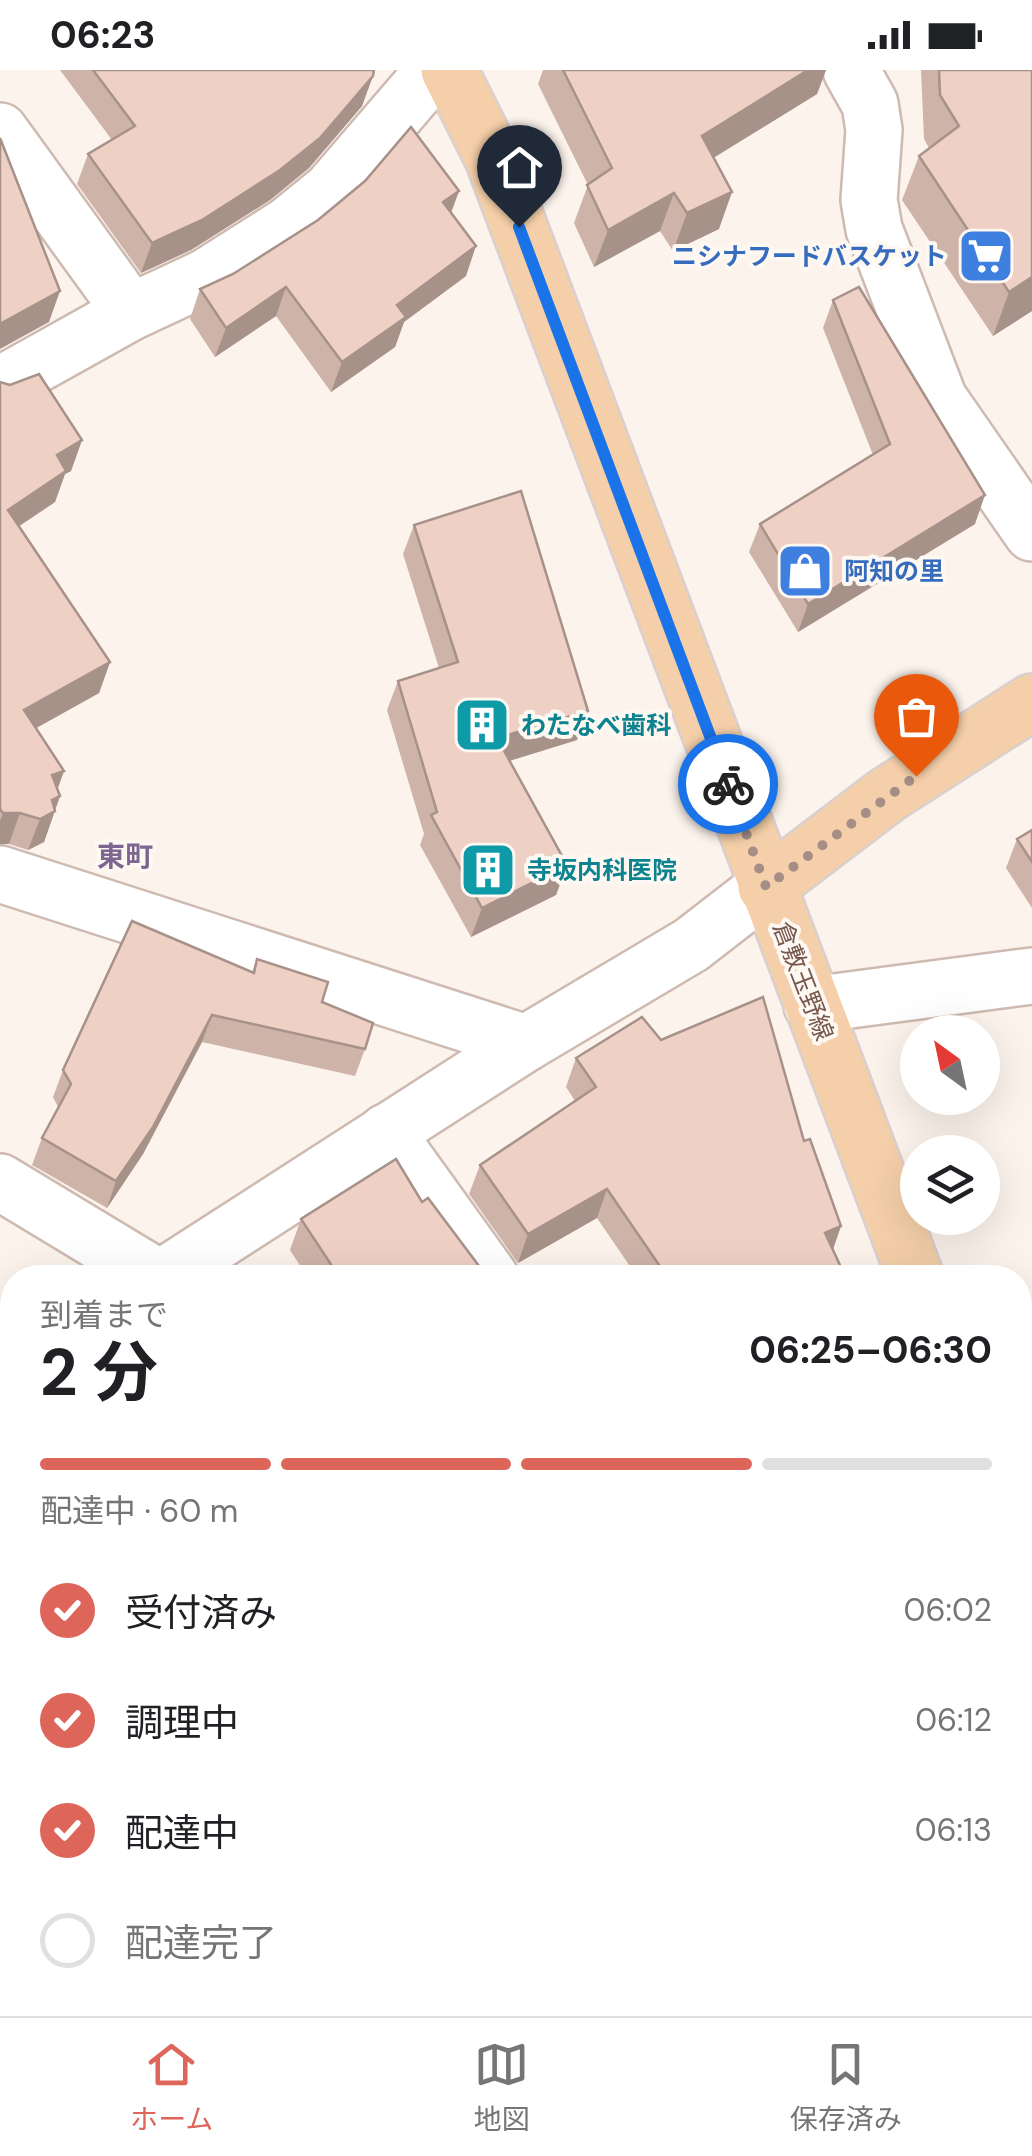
<!DOCTYPE html>
<html lang="ja">
<head>
<meta charset="utf-8">
<style>
  body { margin:0; font-family:"DM Sans","Noto Sans JP",sans-serif; background:#f6f6f6; color:#202124; height:100vh; display:flex; flex-direction:column; font-size:38px; white-space:nowrap }
  * { box-sizing:border-box; margin:0 }
  p { font-size:32px; color:#757577 }
  .icon { flex:none; width:55px; height:55px; fill:none; stroke:currentColor; stroke-width:2; stroke-linecap:round; stroke-linejoin:round }
  .map { position:relative; flex:1; overflow:hidden }
  .side { position:absolute; left:0px; top:1195px; width:1032px; height:752px; display:flex; flex-direction:column; background:#fff; border-radius:40px 40px 0 0; box-shadow:0 10px 40px #0002 }
  .side>* { flex:none }
  .needle { width:65px; rotate:327deg }
  .buttons { position:absolute; left:900px; top:945px; display:grid; gap:20px }
  .buttons a { display:grid; place-items:center; width:100px; height:100px; border-radius:50%; background:#fff; box-shadow:0 10px 40px #0002; font-size:50px }
  .pin { position:absolute; display:grid; place-items:center; width:85px; height:85px; color:#fff; margin:-102px -42px; border-radius:50% 50% 50% 0; rotate:-45deg; box-shadow:0 0 10px #0007 }
  .pin .icon { rotate:45deg }
  .courier { position:absolute; display:grid; place-items:center; width:100px; height:100px; margin:-50px; border:8px solid #1a73e8; border-radius:50%; background:#fff; color:#222; box-shadow:0 2px 12px #0007 }
  .overview em { font-style:normal; font-weight:700 }
  .overview div { display:flex; flex-direction:column-reverse }
  .overview { display:flex; align-items:center; justify-content:space-between; height:170px; padding:0 40px }
  h1 { font-size:65px; font-weight:700; line-height:75px }
  .bar { display:grid; grid-template-columns:repeat(4,1fr); gap:15px 10px; align-content:center; height:120px; padding:0 40px }
  .bar i { height:12px; border-radius:8px; background:#e0e0e0 }
  .bar .selected { background:#dd6559 }
  .bar p { grid-column:span 4 }
  ol { padding:0 40px; list-style:none }
  li { display:flex; align-items:center; gap:30px; height:110px }
  li p { margin-inline-start:auto }
  li .icon { padding:10px; border-radius:50%; background:#dd6559; color:#fff; stroke-width:4 }
  li:last-child { color:#757577 }
  li i { width:55px; height:55px; border:5px solid #e0e0e0; border-radius:50% }
  .status { display:flex; justify-content:space-between; align-items:center; height:70px; padding:0 50px; background:#fff; direction:ltr }
  .status svg { height:28px; fill:currentColor }
  .menu { display:flex; justify-content:space-around; align-items:center; height:140px; border-top:2px solid #e0e0e0; background:#fff; font-size:28px; color:#757577 }
  .menu a { display:grid; justify-items:center; gap:5px }
  .menu .selected { color:#dd6559 }
  .map>svg:first-child { display:block }
</style>
</head>
<body>
<div class="status"><b>06:23</b><svg viewBox="0 0 49 12"><path d="M0 12V9h3v3zM5 12V6h3v6zM10 12V3h3v9zM15 12V0h3v12zM26 1h20v11H26zM47 4h2v5h-2z"/></svg></div>
<div class="map">
<svg width="1032" height="1946" viewBox="0 0 1032 1946">
  <rect width="100%" height="100%" fill="#fcf3ec"/>
  <g fill="none" stroke-linecap="round" stroke-linejoin="round">
    <g stroke="#cebab1" stroke-width="60">
      <g id="minor">
        <polyline points="851,0 870,34 874,60 869,130 874,159 939,329 1032,463"/>
        <polyline points="0,61 131,242"/>
        <polyline points="0,315 131,242 206,207 288,155 331,120 434,0"/>
        <polyline points="0,804 526,973"/>
        <polyline points="812,935 1032,906"/>
        <polyline points="386,1062 491,1208"/>
        <polyline points="0,1112 159,1208"/>
        <polyline points="161,1208 526,973 691,875 766,817"/>
        <polyline points="0,1314 12,1306"/>
        <polyline points="1020,1560 1032,1557"/>
        <polyline points="0,1574 12,1574"/>
      </g>
    </g>
    <g stroke="#d9d0ce" stroke-width="60">
      <g id="major">
        <polyline points="449,0 493,88 916,1208"/>
        <polyline points="766,817 887,725 1032,632"/>
        <polyline points="1020,1482 1032,1514"/>
      </g>
    </g>
    <use href="#minor" stroke="#fff" stroke-width="55"/>
    <use href="#major" stroke="#f5cfa9" stroke-width="55"/>
  </g>
  <g fill="#ceb3a9">
    <polygon points="60,0 374,0 362,36 309,98 270,130 191,180 141,203 77,114 88,84 112,70"/>
    <polygon points="543,0 826,0 817,24 714,87 719,159 673,181 660,161 594,197 574,153 588,115 538,14"/>
    <polygon points="921,0 1032,0 1032,241 993,266 902,130 919,86 929,78 924,69"/>
    <polygon points="459,121 451,142 466,206 404,252 395,277 331,322 276,246 215,287 190,249 200,219 233,204"/>
    <polygon points="833,230 975,454 798,562 749,482 760,454 873,385 823,258"/>
    <polygon points="0,312 82,370 71,401 65,404 55,432 19,456 110,592 99,623 36,658 64,701 57,719 60,726 44,772 28,780 9,774 0,774"/>
    <polygon points="414,455 577,670 509,691 567,795 556,825 471,867 420,775 424,764 387,640 398,611 439,598 403,484"/>
    <polygon points="1032,760 1032,838 1006,798 1017,769"/>
    <polygon points="257,889 322,932 365,979 355,1006 202,972 143,1084 107,1138 32,1095 42,1068 58,1037 53,1027 63,1000 252,902"/>
    <polygon points="661,970 804,1071 841,1156 833,1179 847,1208 638,1208 597,1148 518,1193 469,1124 480,1095 575,1031 566,1017 576,988"/>
    <polygon points="422,1132 488,1208 308,1208 290,1180 301,1149"/>
  </g>
  <g fill="#a7928a">
    <polygon points="808,0 826,0 817,24 689,103 702,66"/>
    <polygon points="373,6 362,36 309,98 270,130 191,180 141,203 152,173"/>
    <polygon points="459,121 448,151 443,132"/>
    <polygon points="732,122 719,159 673,181 687,143"/>
    <polygon points="674,123 660,161 594,197 608,160"/>
    <polygon points="476,176 466,206 404,252 395,277 331,322 342,292 397,235"/>
    <polygon points="1032,207 1032,241 993,266 1009,222"/>
    <polygon points="286,217 276,246 215,287 226,258"/>
    <polygon points="60,221 49,252 0,279 0,254"/>
    <polygon points="82,370 71,401 65,404 55,432 0,469 8,440 57,385"/>
    <polygon points="985,425 975,454 798,562 808,534"/>
    <polygon points="110,592 99,623 13,671 24,640"/>
    <polygon points="588,641 577,670 486,698 497,668"/>
    <polygon points="64,701 54,729 60,726 44,772 28,780 40,749 52,705"/>
    <polygon points="3,743 20,743 9,774 0,774 0,751"/>
    <polygon points="567,795 556,825 471,867 482,838"/>
    <polygon points="212,945 202,972 143,1084 107,1138 116,1111"/>
    <polygon points="607,1119 597,1148 518,1193 528,1164"/>
    <polygon points="841,1156 831,1185 825,1163"/>
    <polygon points="12,1502 12,1536 10,1543 0,1544 0,1515"/>
  </g>
  <g fill="#efd0c5" stroke="#a7928a" stroke-width="2.5">
    <polygon points="93,0 374,0 373,6 320,68 280,100 202,150 152,173 88,84 135,56"/>
    <polygon points="563,0 808,0 702,66 732,122 687,143 674,123 608,160 587,115 612,98"/>
    <polygon points="939,0 1032,0 1032,207 1009,222 919,86 959,56 940,25"/>
    <polygon points="411,57 459,121 443,132 476,176 397,235 406,247 342,292 286,217 226,258 200,219 233,204 318,150 365,111"/>
    <polygon points="0,68 60,221 0,254"/>
    <polygon points="859,217 985,425 808,534 760,454 890,374 833,230"/>
    <polygon points="39,304 82,370 57,385 66,401 8,440 110,592 24,640 64,701 52,705 60,726 52,730 55,741 40,749 20,743 3,743 0,739 0,312 10,315"/>
    <polygon points="521,421 588,641 497,668 567,795 482,838 431,745 437,742 398,611 458,592 414,455"/>
    <polygon points="1032,760 1032,792 1017,769"/>
    <polygon points="132,851 254,903 257,889 328,912 322,932 373,953 365,979 212,945 153,1057 116,1111 42,1068 71,1014 63,1000"/>
    <polygon points="763,927 804,1071 810,1069 841,1156 825,1163 846,1208 668,1208 607,1119 528,1164 480,1095 596,1017 576,988 642,947 661,970"/>
    <polygon points="396,1089 422,1132 428,1128 488,1208 340,1208 301,1149"/>
    <polygon points="0,1392 4,1404 12,1402 12,1514 0,1515"/>
    <polygon points="12,1721 12,1935 317,1935 331,1946 0,1946 0,1724"/>
    <polygon points="680,1935 711,1935 724,1946 671,1946"/>
  </g>
  <g fill="none" stroke-linecap="round" stroke-linejoin="round">
    <polyline stroke="#a58e86" stroke-width="10" stroke-dasharray="0 18" points="728,714 766,817 916,706"/>
    <polyline stroke="#1a73e8" stroke-width="12" points="519,157 728,714"/>
  </g>
  <defs>
    <g id="supermarket-square" transform="scale(2.875)"><rect x="-9" y="-9" width="18" height="18" rx="4" fill="#3f7fe0" stroke="#fef8f2"/><path d="M-6-5.5h2.5l.6 2H6L4.5 2H-2.5L-4.4-4H-6ZM-1.5 3.2a1.3 1.3 0 1 0 .1 0ZM3 3.2a1.3 1.3 0 1 0 .1 0Z" fill="#fff"/></g>
    <g id="shop-square" transform="scale(2.875)"><rect x="-9" y="-9" width="18" height="18" rx="4" fill="#3f7fe0" stroke="#fef8f2"/><path d="M-5-2.5h2.3a2.7 3.5 0 0 1 5.4 0H5L5.5 6h-11ZM-1.5-2.5h3a1.5 2.3 0 0 0-3 0Z" fill="#fff"/></g>
    <g id="building-square" transform="scale(2.875)"><rect x="-9" y="-9" width="18" height="18" rx="4" fill="#0f9aa8" stroke="#fef8f2"/><path d="M-4-6H4V6H1V3H-1V6H-4ZM-2.5-4.3h1.7v1.8h-1.7ZM.8-4.3h1.7v1.8H.8ZM-2.5-1h1.7V.8h-1.7ZM.8-1h1.7V.8H.8Z" fill="#fff"/></g>
  </defs>
  <g fill-rule="evenodd">
    <use href="#supermarket-square" x="986" y="186"/>
    <use href="#shop-square" x="805" y="501"/>
    <use href="#building-square" x="482" y="655"/>
    <use href="#building-square" x="488" y="800"/>
  </g>
  <g text-anchor="middle" dominant-baseline="central" stroke-width="8" stroke-linejoin="round" paint-order="stroke">
    <g font-size="25" font-weight="bold" fill="#366cbe" stroke="#fef8f2" text-anchor="end">
      <text x="947" y="186">ニシナフードバスケット</text>
      <text x="844" y="501" text-anchor="start">阿知の里</text>
    </g>
    <g font-size="25" font-weight="bold" fill="#0d838f" stroke="#fef8f2" text-anchor="start">
      <text x="521" y="655">わたなべ歯科</text>
      <text x="527" y="800">寺坂内科医院</text>
    </g>
    <g font-size="25" fill="#76584f" stroke="#fef8f2">
      <text transform="translate(803 911) rotate(69)">倉敷玉野線</text>
    </g>
    <g font-size="28" font-weight="bold" fill="#7d6791" stroke="#fef8f2">
      <text x="125" y="786">東町</text>
    </g>
  </g>
</svg>
<div class="buttons">
<a><svg class="needle" viewBox="-14 -14 28 28"><path d="M0-13l5 13h-10z" fill="#e53935"/><path d="M0 13l5-13h-10z" fill="#757577"/></svg></a>
<a><svg class="icon" aria-label="layers" viewBox="0 0 24 24"><path d="M12 4l9 5-9 5-9-5zM3 14l9 5 9-5"/></svg></a>
</div>
<div class="pin" style="left:916px;top:706px;background:#ea580c"><svg class="icon" aria-label="bag" viewBox="0 0 24 24"><path d="M5 8h14l-1 12H6zM9 8a3 3 0 0 1 6 0"/></svg></div>
<div class="pin" style="left:519px;top:157px;background:#1f2937"><svg class="icon" aria-label="home" viewBox="0 0 24 24"><path d="M3 11l9-7 9 7M6 9v11h12V9"/></svg></div>
<div class="courier" style="left:728px;top:714px"><svg class="icon" aria-label="bike" viewBox="0 0 24 24"><circle cx="6" cy="16" r="4"/><circle cx="18" cy="16" r="4"/><path d="M6 16l4-8h5l3 8M10 8l3 8H6M13 5h3"/></svg></div>
<section class="side">
<div class="overview"><div><h1>2 分</h1><p>到着まで</p></div><em>06:25–06:30</em></div>
<div class="bar"><i class="selected"></i><i class="selected"></i><i class="selected"></i><i></i><p>配達中 · 60 m</p></div>
<ol>
<li><svg class="icon" aria-label="check" viewBox="0 0 24 24"><path d="M5 12l5 5 9-10"/></svg>受付済み<p>06:02</p></li>
<li><svg class="icon" aria-label="check" viewBox="0 0 24 24"><path d="M5 12l5 5 9-10"/></svg>調理中<p>06:12</p></li>
<li><svg class="icon" aria-label="check" viewBox="0 0 24 24"><path d="M5 12l5 5 9-10"/></svg>配達中<p>06:13</p></li>
<li><i></i>配達完了</li>
</ol>
</section>
</div>
<nav class="menu">
<a class="selected"><svg class="icon" aria-label="home" viewBox="0 0 24 24"><path d="M3 11l9-7 9 7M6 9v11h12V9"/></svg>ホーム</a>
<a><svg class="icon" aria-label="map" viewBox="0 0 24 24"><path d="M3 6l6-2 6 2 6-2v14l-6 2-6-2-6 2zM9 4v14M15 6v14"/></svg>地図</a>
<a><svg class="icon" aria-label="saved" viewBox="0 0 24 24"><path d="M7 4h10v16l-5-4-5 4z"/></svg>保存済み</a>
</nav>
</body>
</html>
